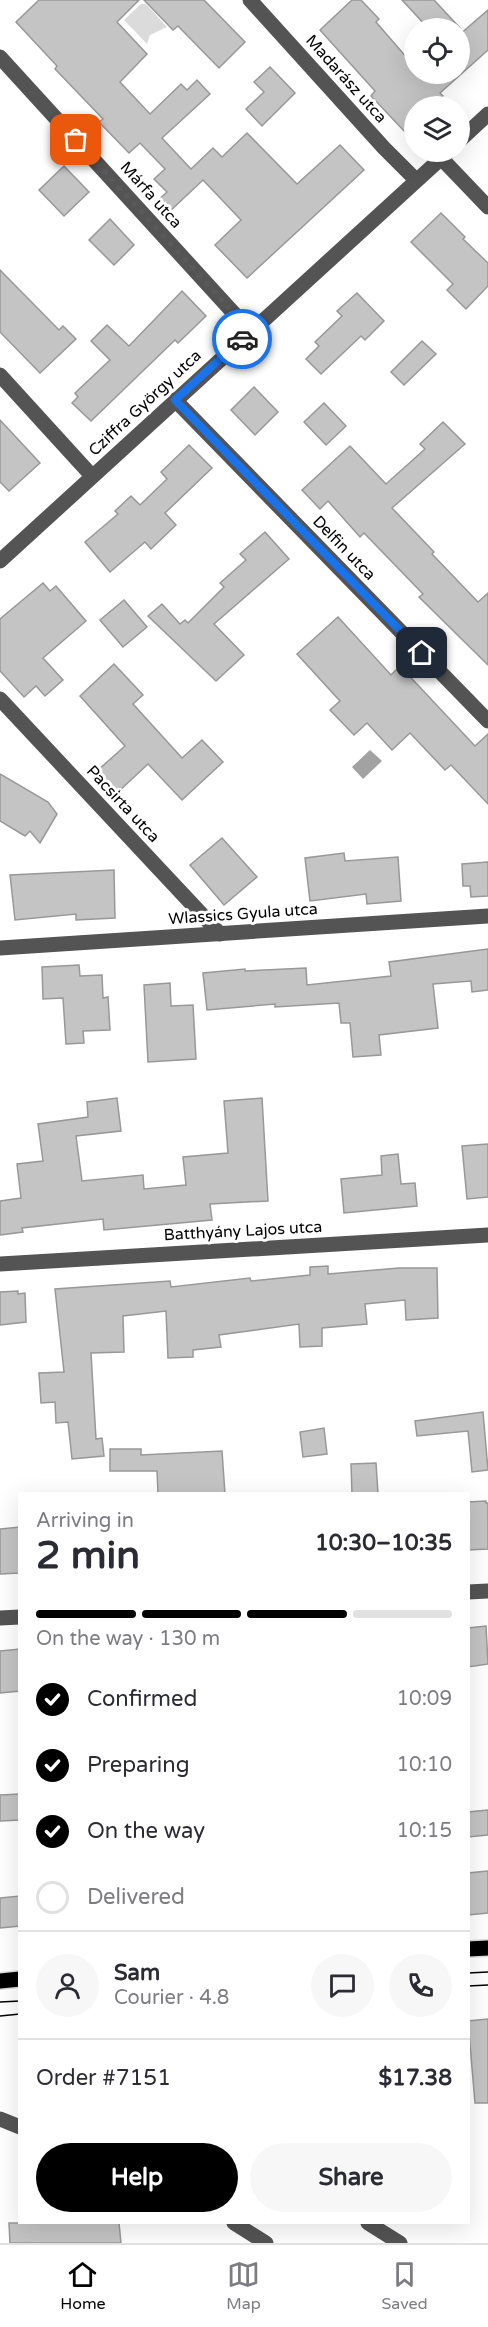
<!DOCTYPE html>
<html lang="en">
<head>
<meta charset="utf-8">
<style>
  body { margin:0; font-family:"Varela Round",sans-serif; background:#f7f7f7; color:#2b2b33; height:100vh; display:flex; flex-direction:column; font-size:22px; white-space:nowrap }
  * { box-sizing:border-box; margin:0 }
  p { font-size:20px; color:#7c7c81 }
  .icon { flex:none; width:33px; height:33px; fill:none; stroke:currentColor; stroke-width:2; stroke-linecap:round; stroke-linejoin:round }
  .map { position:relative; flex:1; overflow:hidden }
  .details { position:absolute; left:18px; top:1492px; width:452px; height:732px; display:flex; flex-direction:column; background:#fff; border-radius:0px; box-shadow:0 6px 24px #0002 }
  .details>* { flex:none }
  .fabs { position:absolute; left:404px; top:18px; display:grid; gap:12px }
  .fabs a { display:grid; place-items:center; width:66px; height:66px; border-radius:50%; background:#fff; box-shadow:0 6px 24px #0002; font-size:30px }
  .pin { position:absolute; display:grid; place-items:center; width:51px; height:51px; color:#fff; margin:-26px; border-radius:12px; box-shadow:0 3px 9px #0006 }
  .courier { position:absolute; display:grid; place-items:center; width:60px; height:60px; margin:-30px; border:4px solid #1a73e8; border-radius:50%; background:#fff; color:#222; box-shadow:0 2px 8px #0007 }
  .overview em { font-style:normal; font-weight:800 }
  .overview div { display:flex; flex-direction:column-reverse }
  .overview { display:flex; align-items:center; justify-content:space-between; height:102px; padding:0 18px }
  h1 { font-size:39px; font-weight:800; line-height:45px }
  .bar { display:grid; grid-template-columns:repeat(4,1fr); gap:9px 6px; align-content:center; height:72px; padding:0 18px }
  .bar i { height:8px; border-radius:4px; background:#e1e1e2 }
  .bar .active { background:#000 }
  .bar p { grid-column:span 4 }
  .line { display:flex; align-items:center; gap:15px; padding:0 18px; border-top:2px solid #e1e1e2 }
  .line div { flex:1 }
  .round { display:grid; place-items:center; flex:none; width:63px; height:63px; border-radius:32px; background:#f7f7f7 }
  ol { padding:0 18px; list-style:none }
  li { display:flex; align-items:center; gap:18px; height:66px }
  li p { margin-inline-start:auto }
  li .icon { padding:6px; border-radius:50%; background:#000; color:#fff; stroke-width:4 }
  li:last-child { color:#7c7c81 }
  li i { width:33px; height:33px; border:3px solid #e1e1e2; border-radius:50% }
  .cta { display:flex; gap:12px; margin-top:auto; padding:12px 18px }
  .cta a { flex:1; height:69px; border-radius:36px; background:#000; color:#fff; font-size:24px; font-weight:800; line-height:69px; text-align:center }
  .cta a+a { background:#f7f7f7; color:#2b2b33 }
  .menu { display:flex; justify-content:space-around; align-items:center; height:84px; border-top:2px solid #e1e1e2; background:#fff; font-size:16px; color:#7c7c81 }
  .menu a { display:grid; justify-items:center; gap:3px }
  .menu .active { color:#000 }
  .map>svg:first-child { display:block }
</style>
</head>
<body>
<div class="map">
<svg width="488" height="2243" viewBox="0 0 488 2243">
  <rect width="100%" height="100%" fill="#fff"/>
  <polygon fill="#dbdbdb" points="141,4 146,4 167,27 150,35 147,44 124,20"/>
  <polygon fill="#a2a2a2" points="370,750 382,761 363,779 352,767"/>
  <g fill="#c4c4c4" stroke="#989898" stroke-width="1.5">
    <polygon points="39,0 139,0 117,22 147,54 120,82 150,114 181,84 187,90 197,80 210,94 162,138 191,169 213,148 222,157 247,133 297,184 340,145 364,170 247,278 215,245 241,220 203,180 168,213 157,201 167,192 154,179 165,169 140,143 129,153 99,122 103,119 55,69 57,66 16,22"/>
    <polygon points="144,0 204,0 245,42 219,68 178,26 173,30"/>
    <polygon points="352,0 361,0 379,19 376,22 414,66 414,74 459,74 459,35 488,10 488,50 440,93 443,96 432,106 414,106 414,123 405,132 371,96 375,91 320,30"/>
    <polygon points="402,0 434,0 460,28 428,28"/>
    <polygon points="270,67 295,93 262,126 246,109 264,92 254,82"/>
    <polygon points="64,166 89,192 64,216 39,190"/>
    <polygon points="441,213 465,237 463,239 488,263 488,286 466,309 447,290 453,284 411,242"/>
    <polygon points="110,219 134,245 114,265 89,240"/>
    <polygon points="0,270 59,330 63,326 76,339 40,373 0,332"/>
    <polygon points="182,291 206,316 178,343 175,340 91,421 72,403 78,397 75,393 110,360 91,341 107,325 129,346"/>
    <polygon points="357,293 384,321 365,340 361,336 321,374 306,359 319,346 315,342 342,316 337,311"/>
    <polygon points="422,341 436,354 404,385 391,372"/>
    <polygon points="254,387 278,412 255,435 231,410"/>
    <polygon points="324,403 346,426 326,445 304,422"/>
    <polygon points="0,420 40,463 9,491 0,482"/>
    <polygon points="443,422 465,444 392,508 434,552 432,554 478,602 488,593 488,665 419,597 423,594 364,533 360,537 328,501 320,509 302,490 350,446 386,484 425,449 420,444"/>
    <polygon points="189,445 212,468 165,513 176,525 151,549 145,542 110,572 85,542 118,514 115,511 131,496 140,505 167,479 161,472"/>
    <polygon points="265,532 289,559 214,624 244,655 216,681 148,616 162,604 180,624 185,620 188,623 224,587 220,583 246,560 240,554"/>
    <polygon points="43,583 50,591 56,586 86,621 43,658 63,680 45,696 36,686 24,697 0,671 0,619"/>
    <polygon points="124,600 147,627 123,647 100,620"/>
    <polygon points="338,617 391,675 400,666 475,746 488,734 488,804 451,765 445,770 410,733 392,750 367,723 354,735 330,710 340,701 297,654"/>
    <polygon points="114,664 143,695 133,704 182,758 202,740 223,762 182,800 148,764 117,793 97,771 125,746 80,696"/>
    <polygon points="0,774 48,802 57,814 40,843 30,831 25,836 0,821"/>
    <polygon points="222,838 257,877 224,905 190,865"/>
    <polygon points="344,853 345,861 398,857 401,901 367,904 366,894 310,901 305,858"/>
    <polygon points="488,862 488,896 471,897 470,886 463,886 462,864"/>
    <polygon points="114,870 115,918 76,920 76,914 15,920 10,875"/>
    <polygon points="488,949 488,990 472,992 471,981 433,984 438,1028 379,1035 381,1055 353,1057 350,1023 341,1023 339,1003 275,1007 275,1004 207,1010 203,973 245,969 245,971 306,968 307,985 391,976 389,962"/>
    <polygon points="79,965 80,976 102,975 103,998 108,997 110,1030 83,1031 84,1043 66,1044 63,998 43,999 42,967"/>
    <polygon points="170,983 171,1006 193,1005 196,1059 148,1062 144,985"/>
    <polygon points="117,1098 121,1131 76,1136 82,1181 143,1175 144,1189 186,1185 183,1157 228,1153 224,1101 262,1098 268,1201 210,1204 212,1220 104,1230 103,1219 22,1228 23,1232 0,1235 0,1201 21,1198 17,1164 43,1161 38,1124 88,1117 87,1102"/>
    <polygon points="488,1144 488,1197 467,1199 462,1146"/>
    <polygon points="398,1154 401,1184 415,1183 417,1206 344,1213 341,1179 382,1175 381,1156"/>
    <polygon points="328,1266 328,1274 399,1268 437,1268 438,1318 406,1320 405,1300 365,1304 367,1324 322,1328 322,1346 300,1347 299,1324 219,1335 221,1347 193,1350 193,1357 168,1358 166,1311 123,1316 124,1352 91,1353 96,1439 102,1438 104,1456 72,1459 68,1422 56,1423 55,1402 41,1403 39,1373 64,1372 55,1289 170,1281 171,1287 250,1278 251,1281 310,1275 310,1267"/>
    <polygon points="18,1291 18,1294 25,1293 26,1322 0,1325 0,1292"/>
    <polygon points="483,1412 488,1470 472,1472 468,1431 417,1436 415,1421"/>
    <polygon points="324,1428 327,1454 303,1457 300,1432"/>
    <polygon points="110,1449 141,1449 141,1455 222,1451 225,1494 158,1494 157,1471 110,1471"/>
    <polygon points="376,1463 378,1494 352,1494 351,1464"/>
    <polygon points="486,1501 486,1503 488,1503 488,1549 468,1550 468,1502"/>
    <polygon points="20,1527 20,1573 0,1574 0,1529"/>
    <polygon points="486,1626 488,1664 468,1667 468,1628"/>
    <polygon points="20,1649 20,1691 0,1693 0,1651"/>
    <polygon points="20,1794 20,1820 0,1821 0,1795"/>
    <polygon points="488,1810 488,1835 468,1837 468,1812"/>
    <polygon points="488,1871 488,1913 468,1915 468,1873"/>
    <polygon points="20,1896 20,1926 0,1928 0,1898"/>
    <polygon points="488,2019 488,2103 475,2103 468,2021"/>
    <polygon points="9,2223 119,2223 121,2243 10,2243"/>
  </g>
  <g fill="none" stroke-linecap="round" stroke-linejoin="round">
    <g stroke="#dbdbdb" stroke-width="18">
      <g id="major">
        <polyline points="468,1949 488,1948"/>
        <polyline points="0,1981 20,1979"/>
      </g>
    </g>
    <g stroke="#545454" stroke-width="15">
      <polyline points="250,0 384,148 416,180"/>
      <polyline points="0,57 250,331"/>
      <polyline points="459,141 488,114"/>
      <polyline points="441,158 488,207"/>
      <polyline points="0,375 92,476"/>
      <polyline points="175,400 488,721"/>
      <polyline points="0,561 448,152"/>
      <polyline points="0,699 220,934"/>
      <polyline points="0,948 488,916"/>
      <polyline points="0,1264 488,1235"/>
      <polyline points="468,1592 488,1591"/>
      <polyline points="0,1618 20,1617"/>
      <polyline points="0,2119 20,2127"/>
      <polyline points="234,2223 266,2243"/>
      <polyline points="368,2223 400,2243"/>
    </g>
    <use href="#major" stroke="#000" stroke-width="15"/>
    <g stroke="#000" stroke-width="1.5">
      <polyline points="468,1973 488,1972"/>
      <polyline points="468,1986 488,1985"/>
      <polyline points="0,2002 20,2001"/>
      <polyline points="0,2016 20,2014"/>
    </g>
  </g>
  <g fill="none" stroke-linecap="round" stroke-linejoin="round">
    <polyline stroke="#595959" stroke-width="6" stroke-dasharray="0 10.8" points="76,140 250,331 242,339"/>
    <polyline stroke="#1a73e8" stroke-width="8" points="242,339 175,400 422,653"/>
  </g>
  <g text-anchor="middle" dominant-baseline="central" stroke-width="6" stroke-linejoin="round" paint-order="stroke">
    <g font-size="16" fill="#000" stroke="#fff">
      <text transform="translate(346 79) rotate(48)">Madarász utca</text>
      <text transform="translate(151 195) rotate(48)">Márfa utca</text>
      <text transform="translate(145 403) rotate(-43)">Cziffra György utca</text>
      <text transform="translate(344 548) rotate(46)">Delfin utca</text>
      <text transform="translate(123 804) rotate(47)">Pacsirta utca</text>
      <text transform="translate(243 914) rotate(-4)">Wlassics Gyula utca</text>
      <text transform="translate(243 1231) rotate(-3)">Batthyány Lajos utca</text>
    </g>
  </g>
</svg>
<div class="fabs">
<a><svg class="icon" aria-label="locate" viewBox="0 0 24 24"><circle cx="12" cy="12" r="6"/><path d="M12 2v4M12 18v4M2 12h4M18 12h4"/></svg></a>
<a><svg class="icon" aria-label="layers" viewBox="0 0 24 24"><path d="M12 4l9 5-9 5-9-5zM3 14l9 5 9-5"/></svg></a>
</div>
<div class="pin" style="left:76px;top:140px;background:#ea580c"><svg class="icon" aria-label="bag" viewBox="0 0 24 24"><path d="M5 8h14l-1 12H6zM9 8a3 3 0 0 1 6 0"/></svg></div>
<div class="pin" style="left:422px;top:653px;background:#1f2937"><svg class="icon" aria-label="home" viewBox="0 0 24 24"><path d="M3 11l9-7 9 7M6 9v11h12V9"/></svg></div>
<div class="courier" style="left:242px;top:339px"><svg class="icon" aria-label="car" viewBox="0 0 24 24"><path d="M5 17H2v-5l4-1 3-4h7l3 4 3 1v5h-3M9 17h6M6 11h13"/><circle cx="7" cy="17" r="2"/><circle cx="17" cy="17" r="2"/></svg></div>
<section class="details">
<div class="overview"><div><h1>2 min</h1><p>Arriving in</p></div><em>10:30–10:35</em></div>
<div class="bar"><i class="active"></i><i class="active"></i><i class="active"></i><i></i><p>On the way · 130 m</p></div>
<ol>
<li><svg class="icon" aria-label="check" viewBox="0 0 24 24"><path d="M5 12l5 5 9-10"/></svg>Confirmed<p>10:09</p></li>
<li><svg class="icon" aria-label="check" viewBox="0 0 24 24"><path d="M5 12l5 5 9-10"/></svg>Preparing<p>10:10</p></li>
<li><svg class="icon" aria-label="check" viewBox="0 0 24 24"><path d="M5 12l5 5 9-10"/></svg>On the way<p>10:15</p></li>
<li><i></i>Delivered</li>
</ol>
<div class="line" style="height:108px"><a class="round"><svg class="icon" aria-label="person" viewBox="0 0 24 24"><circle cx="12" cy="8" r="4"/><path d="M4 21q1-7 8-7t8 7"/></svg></a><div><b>Sam</b><p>Courier · 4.8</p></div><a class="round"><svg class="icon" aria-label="chat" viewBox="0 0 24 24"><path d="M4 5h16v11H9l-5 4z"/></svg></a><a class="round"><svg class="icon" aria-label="phone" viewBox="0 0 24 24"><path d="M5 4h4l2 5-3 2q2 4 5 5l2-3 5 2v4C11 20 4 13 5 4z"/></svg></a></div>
<div class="line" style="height:78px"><div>Order #7151</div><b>$17.38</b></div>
<div class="cta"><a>Help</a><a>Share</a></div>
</section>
</div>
<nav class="menu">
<a class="active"><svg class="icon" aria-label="home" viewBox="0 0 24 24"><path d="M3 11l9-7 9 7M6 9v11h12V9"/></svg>Home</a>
<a><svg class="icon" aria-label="map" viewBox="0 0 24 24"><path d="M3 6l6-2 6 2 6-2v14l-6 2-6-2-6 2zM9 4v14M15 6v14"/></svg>Map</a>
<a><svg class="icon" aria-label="saved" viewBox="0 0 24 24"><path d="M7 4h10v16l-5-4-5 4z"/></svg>Saved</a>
</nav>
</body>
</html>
